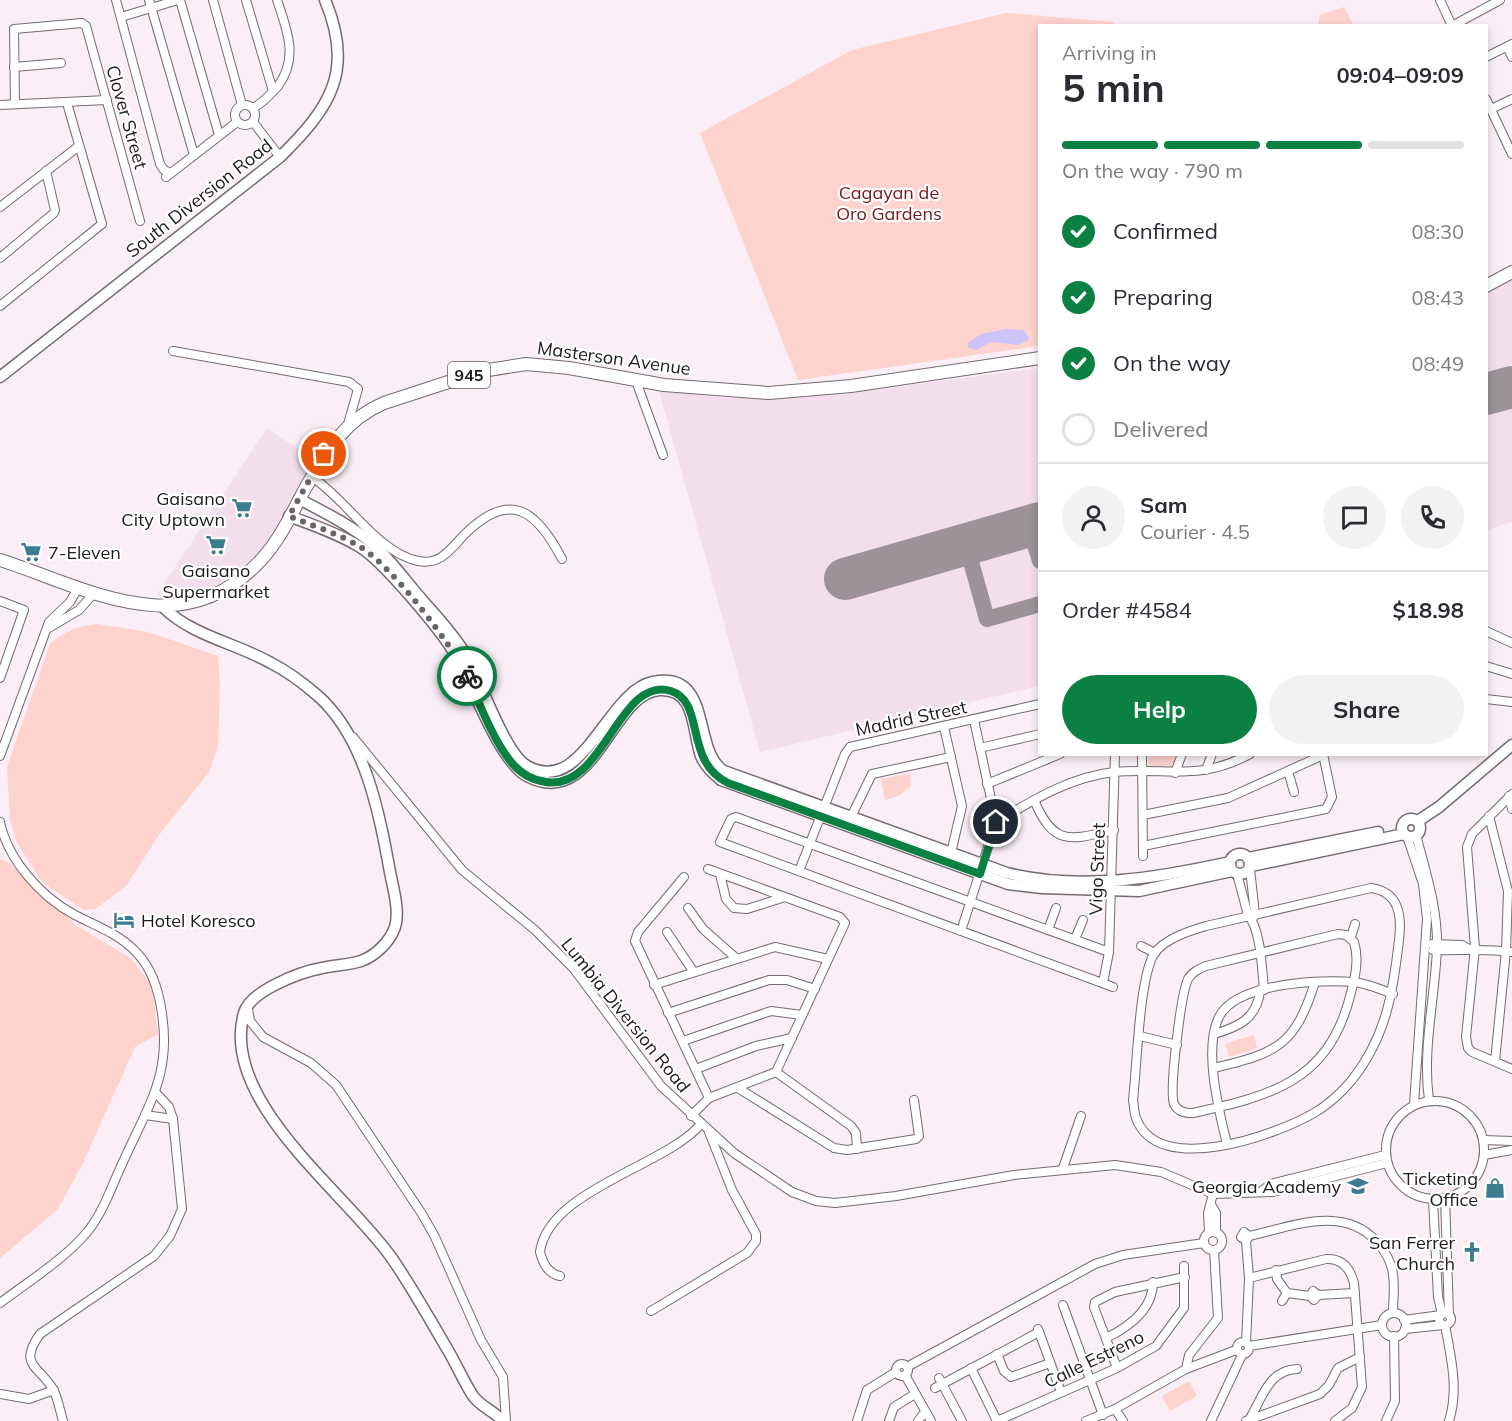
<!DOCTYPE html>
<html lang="en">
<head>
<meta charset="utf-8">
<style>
  body { margin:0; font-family:Mulish,sans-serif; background:#f2f2f3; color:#2b2b33; height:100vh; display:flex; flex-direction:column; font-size:22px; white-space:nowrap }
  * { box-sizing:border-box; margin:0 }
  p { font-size:20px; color:#7c7c81 }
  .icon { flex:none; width:33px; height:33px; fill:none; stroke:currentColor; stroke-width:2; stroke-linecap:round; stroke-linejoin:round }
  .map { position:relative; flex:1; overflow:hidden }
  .drawer { position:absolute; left:1038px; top:24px; width:450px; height:732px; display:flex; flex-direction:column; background:#fff; border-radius:0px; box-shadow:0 3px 9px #0003 }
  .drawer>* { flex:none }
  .pin { position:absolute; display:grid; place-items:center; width:51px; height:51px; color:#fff; margin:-26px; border:3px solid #fff; border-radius:50%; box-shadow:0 2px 6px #0007 }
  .courier { position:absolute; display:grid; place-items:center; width:60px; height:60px; margin:-30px; border:4px solid #0b8043; border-radius:50%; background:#fff; color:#222; box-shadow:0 2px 8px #0007 }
  .overview em { font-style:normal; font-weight:700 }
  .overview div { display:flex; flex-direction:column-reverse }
  .overview { display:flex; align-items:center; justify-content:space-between; height:102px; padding:0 24px }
  h1 { font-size:39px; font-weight:700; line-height:45px }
  .bar { display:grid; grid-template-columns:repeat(4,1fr); gap:9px 6px; align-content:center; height:72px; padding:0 24px }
  .bar i { height:8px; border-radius:4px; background:#e1e1e2 }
  .bar .active { background:#0b8043 }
  .bar p { grid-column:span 4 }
  .line { display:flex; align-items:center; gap:15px; padding:0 24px; border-top:2px solid #e1e1e2 }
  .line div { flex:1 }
  .round { display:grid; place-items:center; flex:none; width:63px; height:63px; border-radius:32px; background:#f2f2f3 }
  ol { padding:0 24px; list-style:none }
  li { display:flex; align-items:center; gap:18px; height:66px }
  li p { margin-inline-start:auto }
  li .icon { padding:6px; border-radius:50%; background:#0b8043; color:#fff; stroke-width:4 }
  li:last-child { color:#7c7c81 }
  li i { width:33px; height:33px; border:3px solid #e1e1e2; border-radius:50% }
  .primary-button { display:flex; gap:12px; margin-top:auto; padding:12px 24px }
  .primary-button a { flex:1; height:69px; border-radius:36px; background:#0b8043; color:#fff; font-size:24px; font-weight:700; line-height:69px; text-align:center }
  .primary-button a+a { background:#f2f2f3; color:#2b2b33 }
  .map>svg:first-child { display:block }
</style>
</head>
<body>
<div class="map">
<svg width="1512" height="1421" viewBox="0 0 1512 1421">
  <rect width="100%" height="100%" fill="#fbeef6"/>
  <g fill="#f3dfec">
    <polygon points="1512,278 1512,522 1487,530 1487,293"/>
    <polygon points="1039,368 1039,686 760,752 659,391 730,398 783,398 835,395"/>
    <polygon points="267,428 316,461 270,539 246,566 210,589 181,597 156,596"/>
  </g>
  <g fill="#fed2cd">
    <polygon points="1344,7 1353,25 1318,25 1320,15"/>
    <polygon points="1006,13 1113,22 1115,25 1040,26 1039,346 798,380 700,133 852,50"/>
    <path d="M97,624l51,8 70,24 2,29 -2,61 -9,26 -50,63 -33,51 -31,23 -11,1 -41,-27 -26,-40 -7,-23 -3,-53 43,-123c15,-13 27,-18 47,-20z"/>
    <polygon points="1148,755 1178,755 1173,770 1149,768"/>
    <polygon points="910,773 911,786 899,796 885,800 881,779"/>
    <polygon points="0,859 10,863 77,926 132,959 152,986 158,1034 135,1047 82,1165 58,1209 0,1258"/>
    <polygon points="1254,1035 1257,1048 1229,1057 1225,1044"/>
    <polygon points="1189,1381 1197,1396 1170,1411 1162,1396"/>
  </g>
  <polygon fill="#ccc3fb" points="1006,329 1023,330 1029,337 1028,340 1018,345 991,342 976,350 968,347 968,343 981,334"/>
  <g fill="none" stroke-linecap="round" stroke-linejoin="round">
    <g stroke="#9c9298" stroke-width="16">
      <polyline points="1029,526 1040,561"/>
      <polyline points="966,544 987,619 1040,604"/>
    </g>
    <g stroke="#9c9298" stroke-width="42">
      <polyline points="1486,394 1512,387"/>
      <polyline points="845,579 1040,523"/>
    </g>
    <g stroke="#756a71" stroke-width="10">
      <g id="street">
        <polyline points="116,0 160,164 164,170 171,173"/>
        <polyline points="149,0 194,155"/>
        <polyline points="180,0 219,135"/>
        <polyline points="213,0 242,105"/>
        <polyline points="246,0 273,91"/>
        <polyline points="1440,0 1452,26"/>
        <polyline points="121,17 178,0"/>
        <polyline points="1452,26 1500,0"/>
        <polyline points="1507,47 1512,57"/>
        <polyline points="1486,57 1512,44"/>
        <polyline points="14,67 61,63"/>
        <polyline points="1486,99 1512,154"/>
        <polyline points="15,104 14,29 82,23 86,26 140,221"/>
        <circle cx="245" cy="115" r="10"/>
        <polyline points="0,105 107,100"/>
        <path d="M253,108c10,-5 18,-14 25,-22 21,-28 9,-56 -1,-86"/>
        <polyline points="1491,109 1512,99"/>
        <polyline points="253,122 280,157"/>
        <polyline points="166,177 237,122"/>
        <polyline points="0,207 79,146"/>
        <polyline points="0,258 54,213 55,210 46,171"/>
        <polyline points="0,306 102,224 67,103"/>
        <polyline points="173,351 349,382 358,389 348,424"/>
        <polyline points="636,381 663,455"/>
        <path d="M312,477c34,22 66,76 106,84 22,4 31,-10 45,-25 46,-47 73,-27 99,23"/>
        <polyline points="0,601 24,610 0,678"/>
        <polyline points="47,629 79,610 94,593"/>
        <polyline points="1486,631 1512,643"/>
        <polyline points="1486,666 1512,674"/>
        <polyline points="1486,699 1512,702"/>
        <polyline points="944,727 962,806 951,853"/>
        <polyline points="353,737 462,870 535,930 574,969 661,1086 734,1153 792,1192 816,1201 835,1203 896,1196 1014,1175 1115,1165 1161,1172 1213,1194 1273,1192 1387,1163"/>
        <polyline points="980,748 1040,734"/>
        <polyline points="1142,754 1143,856"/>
        <polyline points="0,756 49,622 70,602 78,588"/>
        <polyline points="1206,770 1212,754"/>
        <polyline points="1288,771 1294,792"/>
        <polyline points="1175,773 1182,754"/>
        <polyline points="987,784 1060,754"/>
        <polyline points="1512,794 1472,834 1467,847 1475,948 1466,1037 1468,1048 1472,1052 1512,1069"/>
        <polyline points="1509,796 1512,809"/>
        <path d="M1034,800c20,47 36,40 80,30"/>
        <polyline points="1143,815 1228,798 1323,755"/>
        <polyline points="1489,816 1508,891 1506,951 1495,1061"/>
        <polyline points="851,817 872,774 951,757"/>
        <path d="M0,822c8,38 41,75 75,93 21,11 42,18 59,35 15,14 22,32 26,52 14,69 -10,100 -37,160 -11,23 -19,49 -35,69 -23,28 -59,50 -88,72"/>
        <path d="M996,822c37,-22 74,-45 118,-50 53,-5 84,10 136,-18"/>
        <path d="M1416,835c10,38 22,74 21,113 -2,51 -15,101 -8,152"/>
        <polyline points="1407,836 1423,884 1427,919 1414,1104"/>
        <polyline points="1143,846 1326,809 1332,797 1323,754"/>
        <polyline points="708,869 840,917 845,923 776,1072 709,1098"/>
        <polyline points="1250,869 1255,914 1253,918"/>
        <polyline points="799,871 845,754 850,747 1040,704"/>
        <polyline points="720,874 726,899 734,908 747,909 782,898"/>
        <path d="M1237,874l11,41c13,14 14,55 16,75"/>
        <polyline points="684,877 638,932 635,941 709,1098 691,1116"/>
        <path d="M1371,888c28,4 31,27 28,52 -6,53 -13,97 -47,140 -11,13 -24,25 -38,33 -38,22 -156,65 -178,5 -2,-6 -2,-13 -3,-18 4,-33 6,-121 21,-146 10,-15 35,-23 52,-28z"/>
        <polyline points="688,908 703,929 736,958"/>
        <polyline points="1048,930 1056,908"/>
        <polyline points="961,931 996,822 974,720"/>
        <polyline points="667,932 693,971"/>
        <path d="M1338,934l8,1 8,7c6,19 0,40 -5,58 -23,83 -80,96 -156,113 -8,0 -15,-1 -19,-9 -5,-14 7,-110 14,-125 4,-7 11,-10 18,-13z"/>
        <polyline points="1351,937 1355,924"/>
        <polyline points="1075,939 1083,920"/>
        <polyline points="1432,944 1462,945 1469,949"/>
        <polyline points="1141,946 1155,953"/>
        <path d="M1433,950c27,1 52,-2 79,2"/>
        <polyline points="1109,952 736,817 731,819 720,842 1113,987"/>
        <polyline points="1103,983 1109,952 1115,754"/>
        <polyline points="654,985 775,947 828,959"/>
        <polyline points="248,1009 250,1021 263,1037 311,1063 336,1085 422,1214 435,1237 481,1340 503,1377 506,1421"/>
        <polyline points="668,1013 769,980 787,980 815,989"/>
        <path d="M1214,1034c25,-7 43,-16 46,-43"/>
        <polyline points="1140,1036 1177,1045"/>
        <polyline points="683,1041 771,1011 802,1015"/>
        <path d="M1214,1068c63,-15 81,-22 101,-86"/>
        <polyline points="696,1069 756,1046 792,1038"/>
        <polyline points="776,1072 851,1126 856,1133 857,1149"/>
        <polyline points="738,1088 834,1148 847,1150 916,1139 919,1136 914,1100"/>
        <circle cx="1435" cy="1150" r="49"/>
        <polyline points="145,1115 173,1119"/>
        <polyline points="1483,1140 1512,1141"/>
        <path d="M1227,1144c-8,-33 -24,-95 -8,-127 17,-34 101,-38 134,-35 13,1 27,7 40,12"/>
        <polyline points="1484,1155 1512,1150"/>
        <polyline points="1063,1168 1081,1116"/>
        <polyline points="1263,1190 1271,1184 1385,1155"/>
        <polyline points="1445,1198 1449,1315"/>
        <polyline points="1433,1199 1438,1297 1442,1314"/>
        <polyline points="1212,1206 1216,1213 1216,1233"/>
        <circle cx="1213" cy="1241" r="9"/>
        <polyline points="1209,1233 1208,1213 1213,1194"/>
        <path d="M1249,1236c42,-9 94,-32 128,6 8,9 15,21 16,33 2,12 0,25 0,38"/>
        <path d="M1246,1241l-5,-4 3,-5 5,4 -3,5 3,37 77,-19c16,-1 24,9 28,24l8,104 -10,21 -17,13"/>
        <polyline points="1276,1270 1277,1279 1287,1293 1310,1296"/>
        <path d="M560,1276c-12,-2 -17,-12 -20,-24 8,-62 126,-86 161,-128"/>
        <polyline points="1318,1295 1314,1300 1310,1296 1313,1291 1318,1295 1355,1293"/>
        <polyline points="1282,1301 1287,1293"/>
        <polyline points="1063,1305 1103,1415"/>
        <polyline points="651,1311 747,1253 756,1241 756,1234 732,1190 709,1132"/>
        <circle cx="1445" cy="1319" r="6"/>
        <circle cx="1394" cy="1325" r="12"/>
        <polyline points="1404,1320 1441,1315"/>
        <path d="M1445,1325c6,33 14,64 4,96"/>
        <polyline points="1038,1329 1061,1392"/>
        <polyline points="1405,1329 1443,1325"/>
        <path d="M1106,1338c23,-11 47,-28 47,-56"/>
        <circle cx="1243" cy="1348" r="6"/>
        <polyline points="1246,1343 1249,1278"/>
        <polyline points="1249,1346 1382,1325"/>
        <polyline points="997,1354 1004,1371 1011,1377 1050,1363"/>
        <circle cx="902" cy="1370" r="6"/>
        <polyline points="907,1367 1095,1264 1123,1255 1204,1243"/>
        <polyline points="971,1368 997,1421"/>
        <polyline points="1117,1368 1094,1307 1095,1302 1115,1292 1185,1277"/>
        <polyline points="1186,1369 1189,1355 1218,1318 1214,1250"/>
        <polyline points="905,1375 931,1421"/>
        <polyline points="939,1378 962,1421"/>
        <polyline points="935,1388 1039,1332"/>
        <polyline points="0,1394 29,1399 54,1390"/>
        <polyline points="1115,1409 1123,1421"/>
        <path d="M1249,1420c13,-21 19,-50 48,-51"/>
        <path d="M63,1421c-3,-10 -5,-23 -10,-32 -15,-24 -35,-24 -13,-55l114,-78 16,-20 12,-27 -9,-90 -4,-12 -14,-15"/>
        <polyline points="857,1421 867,1390 896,1372"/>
        <polyline points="889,1421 894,1407 915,1394"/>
        <polyline points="918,1421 925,1412"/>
        <polyline points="997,1421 1117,1368 1156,1346 1184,1308 1184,1266"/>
        <polyline points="1086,1421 1115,1409 1186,1369 1236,1350"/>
        <polyline points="1211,1421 1242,1355"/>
        <polyline points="1246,1421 1320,1394 1329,1385 1338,1368 1360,1357"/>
        <polyline points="1386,1421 1395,1401 1394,1336"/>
      </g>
    </g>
    <g stroke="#756a71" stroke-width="13">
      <g id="secondary">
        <path d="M0,377l280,-220c50,-49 75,-86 45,-157"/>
        <path d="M299,499c25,13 53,27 74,45 19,17 34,39 51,58 14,16 29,32 40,50 16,26 40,101 63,114 56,32 80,-75 126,-84 61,-12 38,69 71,89l283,102c73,18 151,5 223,-11"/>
        <path d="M289,516c24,9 50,18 71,31 23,14 83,85 96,109 17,29 43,105 71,120 68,36 84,-84 133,-86 37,-2 32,42 41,66 4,10 12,17 20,24l287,104 34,4 97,3 93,-20"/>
        <path d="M163,607c29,29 73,36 108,56 16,8 32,20 46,32 48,42 62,117 73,177 3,16 10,39 5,55 -5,15 -20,29 -34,34 -12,4 -26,4 -39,7 -22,4 -72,23 -78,45 -25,88 102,180 147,244 21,30 39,63 58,95 8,14 15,30 24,44 8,11 21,15 30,25"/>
        <circle cx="1411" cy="828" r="9"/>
        <polyline points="1418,821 1439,807 1512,745"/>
        <circle cx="1240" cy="864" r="10"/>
        <polyline points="1248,858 1378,832"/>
        <polyline points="1251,866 1404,834"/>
      </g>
    </g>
    <g stroke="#756a71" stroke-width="14">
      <g id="primary">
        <polyline points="1486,286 1512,272"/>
        <path d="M0,560c90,29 182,86 261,0 19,-20 32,-49 45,-73 21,-36 38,-67 78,-84l98,-32 44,-7 43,4 95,17 105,8 82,-7 189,-28"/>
      </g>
    </g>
    <use href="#street" stroke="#fff" stroke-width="8"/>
    <use href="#secondary" stroke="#fff" stroke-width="10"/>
    <use href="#primary" stroke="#fff" stroke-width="12"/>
  </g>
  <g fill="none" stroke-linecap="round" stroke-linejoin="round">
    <path stroke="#6a6368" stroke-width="6" stroke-dasharray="0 10.8" d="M324,454l-35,62c24,10 51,18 73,32 31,20 88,94 105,128"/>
    <path stroke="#0b8043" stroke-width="8" d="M467,676c13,28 25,62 44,86 9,11 20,18 35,20 58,9 73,-107 125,-91 35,11 12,70 57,92l252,91 16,-52"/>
  </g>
  <defs>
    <g id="supermarket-bare" transform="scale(1.62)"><path d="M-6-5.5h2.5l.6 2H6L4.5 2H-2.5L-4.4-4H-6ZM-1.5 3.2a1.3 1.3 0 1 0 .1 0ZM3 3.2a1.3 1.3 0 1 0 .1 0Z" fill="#3c7b90" stroke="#fff" stroke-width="2.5" paint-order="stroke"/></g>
    <g id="hotel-bare" transform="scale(1.62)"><path d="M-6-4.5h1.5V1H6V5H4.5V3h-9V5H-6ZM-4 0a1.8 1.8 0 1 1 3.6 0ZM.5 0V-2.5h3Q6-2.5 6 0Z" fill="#3c7b90" stroke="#fff" stroke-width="2.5" paint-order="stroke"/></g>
    <g id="school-bare" transform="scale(1.62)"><path d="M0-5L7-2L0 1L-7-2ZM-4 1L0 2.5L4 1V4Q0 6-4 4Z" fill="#3c7b90" stroke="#fff" stroke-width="2.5" paint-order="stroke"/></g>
    <g id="shop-bare" transform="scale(1.62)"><path d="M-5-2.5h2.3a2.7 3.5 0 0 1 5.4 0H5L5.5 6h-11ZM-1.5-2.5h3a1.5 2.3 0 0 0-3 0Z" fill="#3c7b90" stroke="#fff" stroke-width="2.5" paint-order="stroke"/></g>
    <g id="church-bare" transform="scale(1.62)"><path d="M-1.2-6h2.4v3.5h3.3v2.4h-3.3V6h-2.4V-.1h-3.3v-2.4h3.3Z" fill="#3c7b90" stroke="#fff" stroke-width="2.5" paint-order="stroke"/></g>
  </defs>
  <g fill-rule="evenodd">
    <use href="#supermarket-bare" x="242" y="508"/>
    <use href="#supermarket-bare" x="216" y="545"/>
    <use href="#supermarket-bare" x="31" y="552"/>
    <use href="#hotel-bare" x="124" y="920"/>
    <use href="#school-bare" x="1358" y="1186"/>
    <use href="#shop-bare" x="1495" y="1188"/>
    <use href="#church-bare" x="1472" y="1252"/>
  </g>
  <g text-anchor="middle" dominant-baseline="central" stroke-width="4.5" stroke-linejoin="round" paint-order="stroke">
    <rect fill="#fff" stroke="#605d5f" stroke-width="1.5" x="448" y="362" width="42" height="26" rx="4.5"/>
    <g font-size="16" font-weight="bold" fill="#1c181b">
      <text x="469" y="375">945</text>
    </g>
    <g font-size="18" fill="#1c181b" stroke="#fff">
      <text transform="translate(127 117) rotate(74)">Clover Street</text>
      <text transform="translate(199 198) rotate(-38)">South Diversion Road</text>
      <text transform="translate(614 358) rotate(8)">Masterson Avenue</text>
      <text transform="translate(911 718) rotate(-12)">Madrid Street</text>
      <text transform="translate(1097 869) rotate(-88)">Vigo Street</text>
      <text transform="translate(626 1015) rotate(51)">Lumbia Diversion Road</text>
      <text transform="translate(1094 1359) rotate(-26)">Calle Estreno</text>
    </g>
    <g font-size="18" fill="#741719" stroke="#fff">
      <text x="889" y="192">Cagayan de<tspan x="889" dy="21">Oro Gardens</tspan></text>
    </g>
    <g font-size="18" fill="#1c181b" stroke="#fff" text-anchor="end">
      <text x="225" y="498">Gaisano<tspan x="225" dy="21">City Uptown</tspan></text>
      <text x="48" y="552" text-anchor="start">7-Eleven</text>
      <text x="216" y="570" text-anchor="middle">Gaisano<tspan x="216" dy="21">Supermarket</tspan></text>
      <text x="141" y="920" text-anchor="start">Hotel Koresco</text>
      <text x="1478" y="1178">Ticketing<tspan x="1478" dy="21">Office</tspan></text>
      <text x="1341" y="1186">Georgia Academy</text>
      <text x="1455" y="1242">San Ferrer<tspan x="1455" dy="21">Church</tspan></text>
    </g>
  </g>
</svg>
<div class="pin" style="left:324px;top:454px;background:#ea580c"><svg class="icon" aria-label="bag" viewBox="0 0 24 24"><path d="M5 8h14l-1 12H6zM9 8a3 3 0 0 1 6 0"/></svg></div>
<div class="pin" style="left:996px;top:822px;background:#1f2937"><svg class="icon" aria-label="home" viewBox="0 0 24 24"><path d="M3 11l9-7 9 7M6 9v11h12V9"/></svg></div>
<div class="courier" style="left:467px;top:676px"><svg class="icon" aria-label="bike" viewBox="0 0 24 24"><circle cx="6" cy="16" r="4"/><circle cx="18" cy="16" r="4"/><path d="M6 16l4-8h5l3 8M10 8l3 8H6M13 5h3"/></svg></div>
<section class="drawer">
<div class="overview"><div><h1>5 min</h1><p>Arriving in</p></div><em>09:04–09:09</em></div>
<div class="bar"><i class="active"></i><i class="active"></i><i class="active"></i><i></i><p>On the way · 790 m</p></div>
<ol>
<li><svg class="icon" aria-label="check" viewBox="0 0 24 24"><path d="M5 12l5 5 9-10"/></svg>Confirmed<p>08:30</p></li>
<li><svg class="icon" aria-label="check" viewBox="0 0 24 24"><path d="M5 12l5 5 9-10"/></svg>Preparing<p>08:43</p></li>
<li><svg class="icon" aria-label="check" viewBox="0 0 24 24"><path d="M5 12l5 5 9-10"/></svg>On the way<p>08:49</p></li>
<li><i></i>Delivered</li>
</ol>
<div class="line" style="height:108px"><a class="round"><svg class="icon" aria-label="person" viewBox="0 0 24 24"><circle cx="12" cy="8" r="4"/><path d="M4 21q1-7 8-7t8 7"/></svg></a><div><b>Sam</b><p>Courier · 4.5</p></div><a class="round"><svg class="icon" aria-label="chat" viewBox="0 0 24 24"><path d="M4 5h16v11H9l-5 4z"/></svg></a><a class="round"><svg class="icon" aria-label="phone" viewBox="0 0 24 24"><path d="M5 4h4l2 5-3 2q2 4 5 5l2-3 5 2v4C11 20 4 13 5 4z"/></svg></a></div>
<div class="line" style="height:78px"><div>Order #4584</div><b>$18.98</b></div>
<div class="primary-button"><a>Help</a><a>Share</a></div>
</section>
</div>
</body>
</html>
